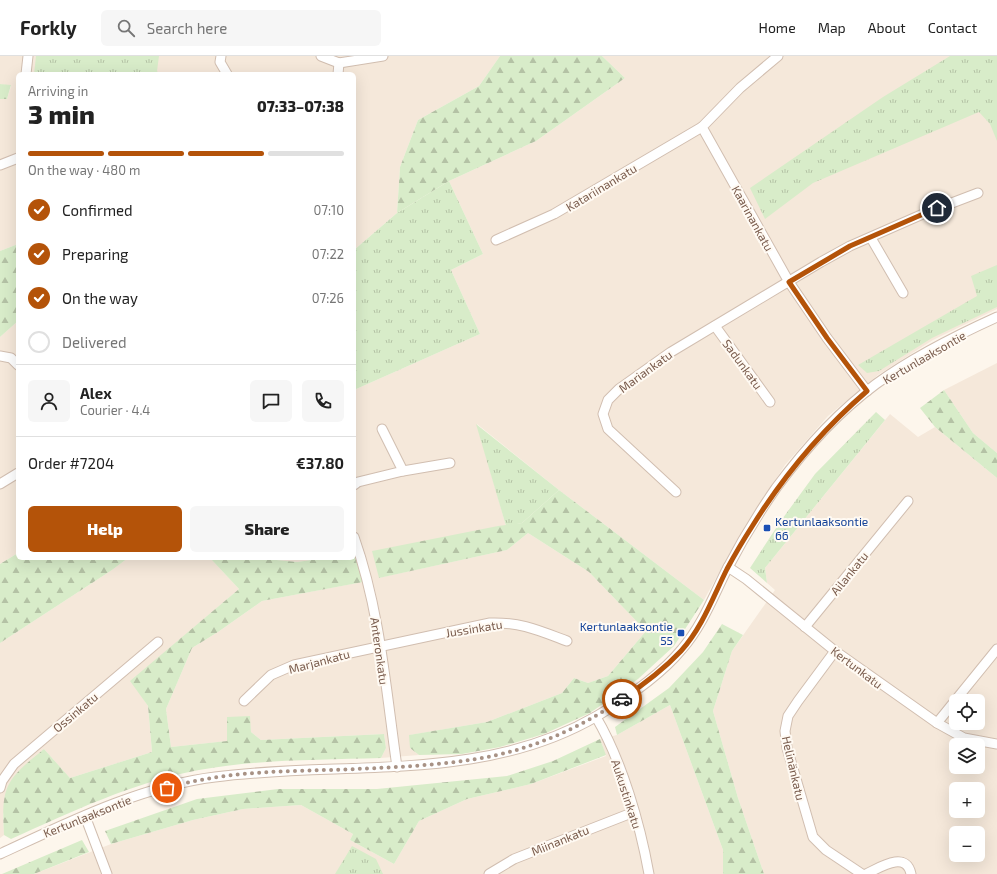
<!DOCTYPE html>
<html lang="en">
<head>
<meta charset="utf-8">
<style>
  body { margin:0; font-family:"Exo 2",sans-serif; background:#f6f6f6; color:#222; height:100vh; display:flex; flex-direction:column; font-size:15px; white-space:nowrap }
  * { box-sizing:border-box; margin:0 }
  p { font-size:13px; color:#767676 }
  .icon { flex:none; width:22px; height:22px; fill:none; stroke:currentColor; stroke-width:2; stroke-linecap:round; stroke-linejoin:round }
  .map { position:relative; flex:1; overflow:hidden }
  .panel { position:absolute; left:16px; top:16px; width:340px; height:488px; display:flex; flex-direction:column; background:#fff; border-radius:6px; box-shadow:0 4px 16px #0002 }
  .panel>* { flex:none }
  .controls { position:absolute; left:949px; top:638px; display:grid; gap:8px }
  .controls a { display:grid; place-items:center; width:36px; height:36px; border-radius:6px; background:#fff; box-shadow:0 4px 16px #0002; font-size:20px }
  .pin { position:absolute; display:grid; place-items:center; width:34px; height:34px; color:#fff; margin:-17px; border:2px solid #fff; border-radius:50%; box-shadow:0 1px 4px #0007 }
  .courier { position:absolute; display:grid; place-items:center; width:40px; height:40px; margin:-20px; border:3px solid #b45309; border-radius:50%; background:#fff; color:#222; box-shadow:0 1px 5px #0007 }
  .overview em { font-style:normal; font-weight:800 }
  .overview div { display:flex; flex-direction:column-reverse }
  .overview { display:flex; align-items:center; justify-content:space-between; height:68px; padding:0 12px }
  h1 { font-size:26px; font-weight:800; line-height:30px }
  .bar { display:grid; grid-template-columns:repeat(4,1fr); gap:6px 4px; align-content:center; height:48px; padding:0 12px }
  .bar i { height:5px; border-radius:3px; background:#e0e0e0 }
  .bar .current { background:#b45309 }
  .bar p { grid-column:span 4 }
  .line { display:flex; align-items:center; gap:10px; padding:0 12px; border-top:1px solid #e0e0e0 }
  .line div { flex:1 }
  .round { display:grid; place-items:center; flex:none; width:42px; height:42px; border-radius:6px; background:#f6f6f6 }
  ol { padding:0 12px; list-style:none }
  li { display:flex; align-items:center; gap:12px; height:44px }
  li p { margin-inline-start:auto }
  li .icon { padding:4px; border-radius:50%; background:#b45309; color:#fff; stroke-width:4 }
  li:last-child { color:#767676 }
  li i { width:22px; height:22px; border:2px solid #e0e0e0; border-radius:50% }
  .button { display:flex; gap:8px; margin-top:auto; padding:8px 12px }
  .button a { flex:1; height:46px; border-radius:6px; background:#b45309; color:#fff; font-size:16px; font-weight:800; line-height:46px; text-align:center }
  .button a+a { background:#f6f6f6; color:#222 }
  header { display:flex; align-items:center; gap:24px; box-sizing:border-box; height:56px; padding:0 20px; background:#fff; border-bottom:1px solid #e0e0e0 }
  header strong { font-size:19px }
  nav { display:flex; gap:22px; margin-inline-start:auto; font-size:14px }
  .search { width:280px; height:36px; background:#f6f6f6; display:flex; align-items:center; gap:10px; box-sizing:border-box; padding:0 14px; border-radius:6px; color:#767676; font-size:15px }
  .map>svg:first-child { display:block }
</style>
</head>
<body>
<header>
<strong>Forkly</strong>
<div class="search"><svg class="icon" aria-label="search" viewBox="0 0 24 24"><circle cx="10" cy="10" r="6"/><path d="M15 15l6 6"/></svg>Search here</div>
<nav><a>Home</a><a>Map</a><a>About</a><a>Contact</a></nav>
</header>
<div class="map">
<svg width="997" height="818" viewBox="0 0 997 818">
  <defs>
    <pattern id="grass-tufts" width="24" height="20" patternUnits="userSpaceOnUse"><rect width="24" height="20" fill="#d8ecc9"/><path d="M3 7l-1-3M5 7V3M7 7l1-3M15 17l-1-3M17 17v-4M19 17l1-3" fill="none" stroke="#b4c2a5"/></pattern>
    <pattern id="forest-firs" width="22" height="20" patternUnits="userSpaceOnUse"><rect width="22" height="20" fill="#d8ecc9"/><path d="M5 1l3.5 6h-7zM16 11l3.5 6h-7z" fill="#b4c2a5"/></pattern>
  </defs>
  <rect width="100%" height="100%" fill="#fdf6ec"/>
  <g fill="#f5e8da" fill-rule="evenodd">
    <polygon points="0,0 500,0 479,30 418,64 400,111 397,157 354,194 354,18 18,18 18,188 0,195 0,43 7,43 11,30 0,28"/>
    <polygon points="602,0 997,0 997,253 933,284 878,319 828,360 785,409 737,484 704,544 559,434 477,368 506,470 498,470 378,522 507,494 528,477 589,516 646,575 608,620 588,627 574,622 562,637 487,666 410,679 410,692 419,699 381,702 386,692 384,678 261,684 251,676 249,660 228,685 171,691 166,653 192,592 218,576 262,545 362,526 354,498 354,334 480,278 451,214 483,198 449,125 536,85 625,22"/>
    <polygon points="18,265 18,497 0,508 0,281"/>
    <polygon points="997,307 997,397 973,377 944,334"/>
    <path d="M890,358l28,23 17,-10 62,51v396h-233l-26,-76 -25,-87 19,-60 43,-61 -8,-7 -2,-15zM956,645h22v22h-22zM956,689h22v22h-22zM956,733h22v22h-22zM956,777h22v22h-22z"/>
    <polygon points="128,502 210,502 239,533 131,625 148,650 152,696 70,722 44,693 3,758 4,779 0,782 0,587 112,514"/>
    <polygon points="256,502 326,502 297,506"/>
    <polygon points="670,649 723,794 723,818 34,818 111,788 193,764 243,753 301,749 353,778 350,784 394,808 419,765 467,743 531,728 606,700 600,683 617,679"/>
  </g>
  <g fill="url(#grass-tufts)">
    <polygon points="36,0 159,0 157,15 159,18 34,18"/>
    <polygon points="950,0 997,0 997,85 990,68 979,56 813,127 765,163 750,132 883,41"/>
    <polygon points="449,125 483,198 451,214 480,278 354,334 354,194 397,157"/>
    <polygon points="997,209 997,251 932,282 879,315 867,317 858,309 977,240 971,220"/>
    <polygon points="876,356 885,364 765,512 767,527 750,512 780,466 815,418"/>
    <polygon points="476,368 559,434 522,467 506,470"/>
    <polygon points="352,790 376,803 383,818 335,818"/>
  </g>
  <g fill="url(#forest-firs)">
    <polygon points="500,0 602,0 625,22 536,85 449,125 397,157 400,111 418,64 479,30"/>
    <polygon points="0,28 11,29 7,43 0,43"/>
    <polygon points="18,188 18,265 0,281 0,195"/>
    <polygon points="944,334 973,377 997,397 997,422 935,371 920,352"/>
    <polygon points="559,434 704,544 674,590 638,623 590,657 544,678 500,691 462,698 419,699 410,692 409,679 487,666 562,637 574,622 588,627 608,620 646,575 589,516 528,477 507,494 379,522 372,495 498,470 522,467"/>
    <polygon points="18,497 18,502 128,502 112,514 0,587 0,508"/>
    <path d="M354,498l9,28 -101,19 -44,31 -26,16 -26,61 5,38 56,-6v-24l23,-1 1,16 10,8 123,-6 2,14 -5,10c-60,2 -122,1 -182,12 -65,12 -128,42 -188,69l-7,-4c-3,-50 2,-55 40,-86l26,29 82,-26 -4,-46 -18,-25 109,-92 -29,-31h46l41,4 29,-4h28z"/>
    <polygon points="722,568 743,579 732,595 713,655 738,742 764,818 723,818 723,794 670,649 617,679 615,671 669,632 703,596"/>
    <polygon points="600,683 606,699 531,728 467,743 419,765 394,808 350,784 353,778 301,749 243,753 193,764 111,788 105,775 197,743 278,733 377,733 507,720 553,705"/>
    <polygon points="82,784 89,796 34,818 2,818"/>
  </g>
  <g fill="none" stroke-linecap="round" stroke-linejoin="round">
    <g stroke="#d1beb0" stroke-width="11">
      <g id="minor">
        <polyline points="221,0 220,6 227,18"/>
        <polyline points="321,0 339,7 383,0"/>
        <polyline points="778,0 740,32 702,71 789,226 827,282 867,335"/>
        <polyline points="26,18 28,0"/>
        <polyline points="338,18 339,7"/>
        <polyline points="0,109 18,102"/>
        <polyline points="871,182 903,237"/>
        <polyline points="496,184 554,158 702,71"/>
        <polyline points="715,270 770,346"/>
        <polyline points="0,300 11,302 18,309"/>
        <polyline points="403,415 450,407"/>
        <polyline points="0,428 18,417"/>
        <polyline points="354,429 358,426 403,415 382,373"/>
        <polyline points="676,436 608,373 603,358 608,344 619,333 671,296 821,206 850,190 923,158 978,137"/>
        <path d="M354,481c26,73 32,153 43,230"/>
        <polyline points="728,511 746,523 835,595 937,667 964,682 997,688"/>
        <polyline points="805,571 908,445"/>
        <polyline points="835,595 798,645 788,660 785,675 787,692 813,781 826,794 862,818"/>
        <path d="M244,645l27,-26 23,-10 196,-42c31,-1 48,7 77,18"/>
        <path d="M596,661c26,44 44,107 53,157"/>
        <polyline points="937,667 997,593"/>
        <polyline points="0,732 2,725 14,708 158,586"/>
        <polyline points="85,760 107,818"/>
        <path d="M0,798c67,-31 141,-68 215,-77 127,-17 266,7 382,-61 30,-18 63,-40 85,-67 20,-23 31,-52 44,-78 15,-29 32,-57 50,-83 28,-38 62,-76 100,-104 37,-27 79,-48 121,-67"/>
        <polyline points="489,818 514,803 634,756"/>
        <path d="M866,818c13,-6 40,-24 45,0"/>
      </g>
    </g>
    <use href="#minor" stroke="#fff" stroke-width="9"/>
  </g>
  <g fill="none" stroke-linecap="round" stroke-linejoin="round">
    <path stroke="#a89285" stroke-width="4" stroke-dasharray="0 7.2" d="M167,732c66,-19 122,-16 189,-19 49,-2 110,-5 157,-18 39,-11 76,-29 109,-52"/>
    <path stroke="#b45309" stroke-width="5" d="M622,643c21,-14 41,-29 59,-48 21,-23 32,-54 46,-82 8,-15 17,-30 26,-44 32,-51 69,-95 114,-134l-40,-53 -38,-56 61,-36 87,-38"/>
  </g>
  <g fill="#1a4fb4" stroke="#fffaf3" stroke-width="1.5">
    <rect x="763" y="468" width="8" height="8" rx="2"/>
    <rect x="677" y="573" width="8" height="8" rx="2"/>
  </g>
  <g text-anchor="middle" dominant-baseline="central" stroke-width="4" stroke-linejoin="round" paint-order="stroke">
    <g font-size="12" fill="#7a5c4d" stroke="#fffaf3">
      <text transform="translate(601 131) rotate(-31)">Katariinankatu</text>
      <text transform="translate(753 162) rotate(61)">Kaarinankatu</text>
      <text transform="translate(924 301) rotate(-30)">Kertunlaaksontie</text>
      <text transform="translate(743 308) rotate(54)">Sadunkatu</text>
      <text transform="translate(645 315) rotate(-36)">Mariankatu</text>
      <text transform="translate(849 517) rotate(-51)">Ailankatu</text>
      <text transform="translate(474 572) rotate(-9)">Jussinkatu</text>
      <text transform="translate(380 595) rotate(82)">Anteronkatu</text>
      <text transform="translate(319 605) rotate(-15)">Marjankatu</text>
      <text transform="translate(857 611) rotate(37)">Kertunkatu</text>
      <text transform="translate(75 656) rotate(-40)">Ossinkatu</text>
      <text transform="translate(794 712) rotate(77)">Helinänkatu</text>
      <text transform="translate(627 738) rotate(72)">Aukustinkatu</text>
      <text transform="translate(87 760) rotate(-22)">Kertunlaaksontie</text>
      <text transform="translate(560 784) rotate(-22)">Miinankatu</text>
    </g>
    <g font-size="12" fill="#164399" stroke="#fffaf3" text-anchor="start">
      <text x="775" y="465">Kertunlaaksontie<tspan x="775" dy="14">66</tspan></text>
      <text x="673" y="570" text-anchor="end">Kertunlaaksontie<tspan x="673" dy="14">55</tspan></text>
    </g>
  </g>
</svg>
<div class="controls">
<a><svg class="icon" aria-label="locate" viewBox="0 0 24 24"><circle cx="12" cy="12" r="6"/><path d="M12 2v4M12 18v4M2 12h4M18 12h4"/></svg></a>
<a><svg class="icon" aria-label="layers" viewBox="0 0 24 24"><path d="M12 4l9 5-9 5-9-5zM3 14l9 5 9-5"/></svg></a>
<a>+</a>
<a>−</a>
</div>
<div class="pin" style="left:167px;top:732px;background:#ea580c"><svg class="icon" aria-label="bag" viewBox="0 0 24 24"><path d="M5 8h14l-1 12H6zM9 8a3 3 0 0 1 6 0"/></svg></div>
<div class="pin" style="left:937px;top:152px;background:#1f2937"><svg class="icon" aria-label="home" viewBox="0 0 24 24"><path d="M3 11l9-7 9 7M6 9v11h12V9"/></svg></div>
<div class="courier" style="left:622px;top:643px"><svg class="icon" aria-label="car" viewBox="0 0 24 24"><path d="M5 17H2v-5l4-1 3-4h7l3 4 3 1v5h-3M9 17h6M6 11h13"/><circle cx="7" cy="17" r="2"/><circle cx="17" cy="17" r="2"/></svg></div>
<section class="panel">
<div class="overview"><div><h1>3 min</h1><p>Arriving in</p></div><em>07:33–07:38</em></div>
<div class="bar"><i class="current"></i><i class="current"></i><i class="current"></i><i></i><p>On the way · 480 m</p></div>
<ol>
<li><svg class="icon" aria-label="check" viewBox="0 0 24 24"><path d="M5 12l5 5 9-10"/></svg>Confirmed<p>07:10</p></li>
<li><svg class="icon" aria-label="check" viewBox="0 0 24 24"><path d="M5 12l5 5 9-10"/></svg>Preparing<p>07:22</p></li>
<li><svg class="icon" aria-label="check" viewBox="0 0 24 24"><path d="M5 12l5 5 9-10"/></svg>On the way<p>07:26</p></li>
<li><i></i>Delivered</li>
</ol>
<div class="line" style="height:72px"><a class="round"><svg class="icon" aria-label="person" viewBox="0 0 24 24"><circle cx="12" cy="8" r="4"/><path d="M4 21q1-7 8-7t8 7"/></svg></a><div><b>Alex</b><p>Courier · 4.4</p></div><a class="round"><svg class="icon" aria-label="chat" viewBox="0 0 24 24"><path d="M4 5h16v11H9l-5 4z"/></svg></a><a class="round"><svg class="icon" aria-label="phone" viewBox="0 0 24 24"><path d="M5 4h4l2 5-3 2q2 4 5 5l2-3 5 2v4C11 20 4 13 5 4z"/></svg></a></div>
<div class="line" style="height:52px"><div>Order #7204</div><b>€37.80</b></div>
<div class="button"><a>Help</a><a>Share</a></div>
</section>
</div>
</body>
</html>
